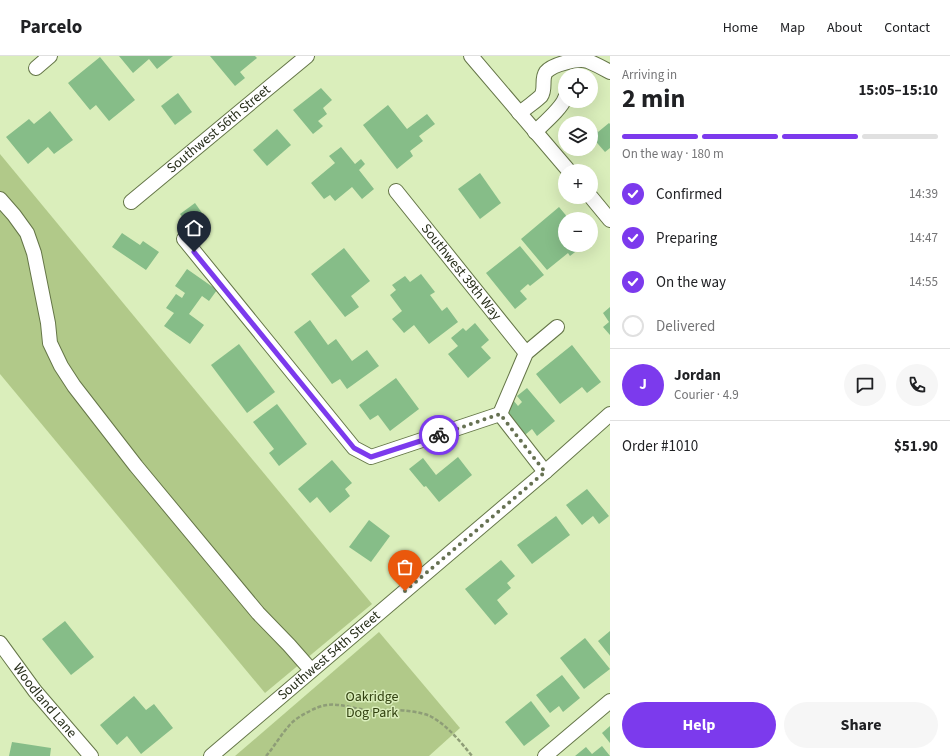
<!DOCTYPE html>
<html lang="en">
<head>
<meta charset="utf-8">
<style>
  body { margin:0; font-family:"Source Sans 3",sans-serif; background:#f6f6f6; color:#202124; height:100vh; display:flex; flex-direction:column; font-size:15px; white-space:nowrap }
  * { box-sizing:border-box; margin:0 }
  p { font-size:13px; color:#757577 }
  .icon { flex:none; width:22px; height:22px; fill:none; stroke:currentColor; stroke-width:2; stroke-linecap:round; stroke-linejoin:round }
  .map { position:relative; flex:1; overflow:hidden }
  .sheet { display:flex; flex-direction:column; background:#fff; width:340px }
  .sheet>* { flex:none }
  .fabs { position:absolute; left:558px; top:12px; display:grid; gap:8px }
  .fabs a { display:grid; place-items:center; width:40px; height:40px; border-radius:50%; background:#fff; box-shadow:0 4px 16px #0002; font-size:20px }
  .pin { position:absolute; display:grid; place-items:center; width:34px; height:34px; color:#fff; margin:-41px -17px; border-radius:50% 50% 50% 0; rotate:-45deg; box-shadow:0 0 4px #0007 }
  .pin .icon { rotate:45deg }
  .courier { position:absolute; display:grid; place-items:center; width:40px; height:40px; margin:-20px; border:3px solid #7c3aed; border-radius:50%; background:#fff; color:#222; box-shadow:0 1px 5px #0007 }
  .head em { font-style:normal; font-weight:700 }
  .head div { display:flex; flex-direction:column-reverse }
  .head { display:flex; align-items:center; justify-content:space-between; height:68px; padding:0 12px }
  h1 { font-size:26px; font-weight:700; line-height:30px }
  .bar { display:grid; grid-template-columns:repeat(4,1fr); gap:6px 4px; align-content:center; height:48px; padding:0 12px }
  .bar i { height:5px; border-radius:3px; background:#e0e0e0 }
  .bar .current { background:#7c3aed }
  .bar p { grid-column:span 4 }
  .line { display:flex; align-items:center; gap:10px; padding:0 12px; border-top:1px solid #e0e0e0 }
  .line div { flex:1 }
  .round { display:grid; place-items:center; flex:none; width:42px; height:42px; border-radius:21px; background:#f6f6f6 }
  ol { padding:0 12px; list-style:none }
  li { display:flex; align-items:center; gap:12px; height:44px }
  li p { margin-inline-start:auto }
  li .icon { padding:4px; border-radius:50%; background:#7c3aed; color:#fff; stroke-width:4 }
  li:last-child { color:#757577 }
  li i { width:22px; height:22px; border:2px solid #e0e0e0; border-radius:50% }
  .cta { display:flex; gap:8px; margin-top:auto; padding:8px 12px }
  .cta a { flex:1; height:46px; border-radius:24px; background:#7c3aed; color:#fff; font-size:16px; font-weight:700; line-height:46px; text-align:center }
  .cta a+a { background:#f6f6f6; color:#202124 }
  header { display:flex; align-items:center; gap:24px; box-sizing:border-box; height:56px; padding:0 20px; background:#fff; border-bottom:1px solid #e0e0e0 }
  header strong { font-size:19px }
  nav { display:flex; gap:22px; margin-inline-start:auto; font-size:14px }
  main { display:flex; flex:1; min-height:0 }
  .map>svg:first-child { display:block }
</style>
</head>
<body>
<header>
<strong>Parcelo</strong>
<nav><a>Home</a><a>Map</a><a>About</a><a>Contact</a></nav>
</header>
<main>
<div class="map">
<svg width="610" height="700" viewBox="0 0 610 700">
  <rect width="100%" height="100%" fill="#daeebb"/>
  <g fill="#b1c989">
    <polygon points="0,98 372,548 265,637 0,318"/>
    <polygon points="379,576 460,672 429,700 235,700"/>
  </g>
  <g fill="#86bd88">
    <polygon points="119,0 173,0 157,13 149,3 133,17"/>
    <polygon points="210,0 255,0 257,2 240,16 245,22 235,30"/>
    <polygon points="100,1 135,44 109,65 96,49 90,54 68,27"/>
    <polygon points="321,32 332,44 323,52 327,58 318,65 323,70 313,78 293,54"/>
    <polygon points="178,37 192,56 175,69 161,50"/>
    <polygon points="388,49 407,73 427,58 435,68 419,80 423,85 410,95 413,100 397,113 363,69"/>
    <polygon points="50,55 73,84 54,98 48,91 28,108 6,81 29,63 34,68"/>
    <polygon points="609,67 610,68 610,92 605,96 591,80 591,73 594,71 598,76"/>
    <polygon points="277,73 291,89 267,110 253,94"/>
    <polygon points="341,91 355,108 361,103 365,108 359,114 374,133 362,143 352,131 335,145 330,139 324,143 311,127 335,107 329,100"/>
    <polygon points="480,117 501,147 480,163 458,133"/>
    <polygon points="195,147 209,167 194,177 180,158"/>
    <polygon points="559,151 569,163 565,163 565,189 584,189 570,200 568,197 547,214 521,183"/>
    <polygon points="122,177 140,189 143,185 159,196 146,214 112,191"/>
    <polygon points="520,190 544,219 530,230 528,228 520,235 527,243 515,253 486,217"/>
    <polygon points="344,192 370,225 351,240 359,251 345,261 311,218"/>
    <polygon points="187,213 217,234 209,245 202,240 189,258 204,269 190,288 164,270 174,257 166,252 176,238 182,242 185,237 175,230"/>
    <polygon points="421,218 435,236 430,239 442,255 447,251 458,266 429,288 414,269 404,277 392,263 402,255 390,239 396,234 392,229 405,220 410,226"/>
    <polygon points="610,251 610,279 603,271 609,266 603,257"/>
    <polygon points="310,264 328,289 336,283 352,305 367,294 379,310 347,333 340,323 332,328 294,276"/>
    <polygon points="475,267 489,284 481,291 491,302 468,322 448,298 458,290 451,282 463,272 466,275"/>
    <polygon points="239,288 275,336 247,357 211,309"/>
    <polygon points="572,289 601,326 587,337 582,331 560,348 536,318"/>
    <polygon points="396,322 419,353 390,375 378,359 370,364 359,349"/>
    <polygon points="527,332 555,365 537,380 532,373 519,384 493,353 509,339 518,350 522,346 517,340"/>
    <polygon points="277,348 307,388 279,410 269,397 274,393 253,366"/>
    <polygon points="458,401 472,419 439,446 426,430 424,431 409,413 423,402 436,419"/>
    <polygon points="332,404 352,427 345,433 350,440 330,457 317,441 310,447 298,433"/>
    <polygon points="587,433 609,460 599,468 593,460 582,469 566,449"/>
    <polygon points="556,460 570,479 532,508 517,489"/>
    <polygon points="369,464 390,480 371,506 349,491"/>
    <polygon points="501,504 515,520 507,527 511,532 497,544 508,558 495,569 465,533"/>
    <polygon points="65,565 94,601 71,619 42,583"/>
    <polygon points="610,575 610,600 598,585"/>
    <polygon points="585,582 610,613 584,633 560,602"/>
    <polygon points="562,619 580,642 563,656 559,650 550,657 536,639"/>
    <polygon points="134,640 146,654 154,648 173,672 141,698 127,680 117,689 100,669"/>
    <polygon points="531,645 550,670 524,690 505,666"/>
    <polygon points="610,670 610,687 602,677"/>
    <polygon points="12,686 51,692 50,700 9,700"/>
    <polygon points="602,690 610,700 575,700 586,691 592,698"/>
  </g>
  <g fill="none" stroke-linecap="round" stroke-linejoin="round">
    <g stroke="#657648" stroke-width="16">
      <g id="minor">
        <polyline points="471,0 569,115"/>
        <polyline points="36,12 50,0"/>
        <path d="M519,57c5,-3 19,-14 22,-17 5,-7 0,-17 5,-24 7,-8 32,-14 42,-11 7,3 15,7 22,11"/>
        <path d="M535,76c8,-8 27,-24 30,-34"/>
        <path id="s1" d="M396,135l130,162"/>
        <polyline points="591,141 610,164"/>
        <polyline points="0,143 14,159 27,177 34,197 48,267 50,287 61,310 74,330 136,410 258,557 289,589 311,614"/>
        <path id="s2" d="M131,146l176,-146"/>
        <polyline points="184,183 354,392 371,401 500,358"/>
        <polyline points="500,358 526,297 557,271"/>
        <polyline points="500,358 545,416"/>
        <path id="s3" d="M0,587l35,48 56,65"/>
        <path id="s4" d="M211,700l334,-284 65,-58"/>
        <polyline points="545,700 610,645"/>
      </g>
    </g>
    <path stroke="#8e9d77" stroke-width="2.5" stroke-dasharray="4 2" stroke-linecap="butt" d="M266,700c8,-9 14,-20 22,-29 5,-7 14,-12 22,-16 22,-12 34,-4 56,-1 10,2 19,-1 28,0 10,0 27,2 36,6 17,9 30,25 42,40"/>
    <use href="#minor" stroke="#fff" stroke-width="14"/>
  </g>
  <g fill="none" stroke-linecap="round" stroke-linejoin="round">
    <polyline stroke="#667152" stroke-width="4" stroke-dasharray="0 7.2" points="405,535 545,416 500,358 439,379"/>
    <polyline stroke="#7c3aed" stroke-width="5" points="194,196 354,392 371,401 439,379"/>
  </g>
  <g text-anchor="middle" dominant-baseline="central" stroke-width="3" stroke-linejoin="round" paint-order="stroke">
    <g font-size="14" fill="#272e1a" stroke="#daeebb">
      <text stroke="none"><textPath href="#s2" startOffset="114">Southwest 56th Street</textPath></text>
      <text stroke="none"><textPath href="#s1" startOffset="104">Southwest 39th Way</textPath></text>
      <text stroke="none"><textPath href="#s4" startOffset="155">Southwest 54th Street</textPath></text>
      <text stroke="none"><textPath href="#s3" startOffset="73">Woodland Lane</textPath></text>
    </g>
    <g font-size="14" fill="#31400f" stroke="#daeebb">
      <text x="372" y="641">Oakridge<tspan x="372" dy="16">Dog Park</tspan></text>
    </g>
  </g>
</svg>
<div class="fabs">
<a><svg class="icon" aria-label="locate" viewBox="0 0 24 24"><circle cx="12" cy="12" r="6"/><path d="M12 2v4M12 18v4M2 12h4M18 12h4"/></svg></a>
<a><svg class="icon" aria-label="layers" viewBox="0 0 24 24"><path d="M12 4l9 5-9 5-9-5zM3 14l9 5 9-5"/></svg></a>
<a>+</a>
<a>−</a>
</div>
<div class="pin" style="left:405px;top:535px;background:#ea580c"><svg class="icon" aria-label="bag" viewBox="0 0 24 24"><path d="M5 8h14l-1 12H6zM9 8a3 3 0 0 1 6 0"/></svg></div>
<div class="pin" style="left:194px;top:196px;background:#1f2937"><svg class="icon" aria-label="home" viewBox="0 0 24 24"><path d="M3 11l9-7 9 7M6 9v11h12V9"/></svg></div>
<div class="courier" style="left:439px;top:379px"><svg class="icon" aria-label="bike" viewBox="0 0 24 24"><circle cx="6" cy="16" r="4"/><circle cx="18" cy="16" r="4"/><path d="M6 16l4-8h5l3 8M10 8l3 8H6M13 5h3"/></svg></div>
</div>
<section class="sheet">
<div class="head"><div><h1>2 min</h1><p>Arriving in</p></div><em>15:05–15:10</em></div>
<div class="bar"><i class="current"></i><i class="current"></i><i class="current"></i><i></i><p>On the way · 180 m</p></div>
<ol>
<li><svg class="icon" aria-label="check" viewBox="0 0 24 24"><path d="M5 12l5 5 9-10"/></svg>Confirmed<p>14:39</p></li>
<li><svg class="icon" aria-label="check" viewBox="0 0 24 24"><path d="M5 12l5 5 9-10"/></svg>Preparing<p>14:47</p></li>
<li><svg class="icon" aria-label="check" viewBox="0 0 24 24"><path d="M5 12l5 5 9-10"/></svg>On the way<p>14:55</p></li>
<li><i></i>Delivered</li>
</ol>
<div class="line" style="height:72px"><b class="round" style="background:#7c3aed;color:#fff">J</b><div><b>Jordan</b><p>Courier · 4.9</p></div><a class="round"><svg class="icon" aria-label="chat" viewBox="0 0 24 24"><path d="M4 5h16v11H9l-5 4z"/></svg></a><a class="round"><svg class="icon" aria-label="phone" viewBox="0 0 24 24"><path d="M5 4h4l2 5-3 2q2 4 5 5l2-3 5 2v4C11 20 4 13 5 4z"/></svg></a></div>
<div class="line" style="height:52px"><div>Order #1010</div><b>$51.90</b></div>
<div class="cta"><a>Help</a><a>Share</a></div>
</section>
</main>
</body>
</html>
